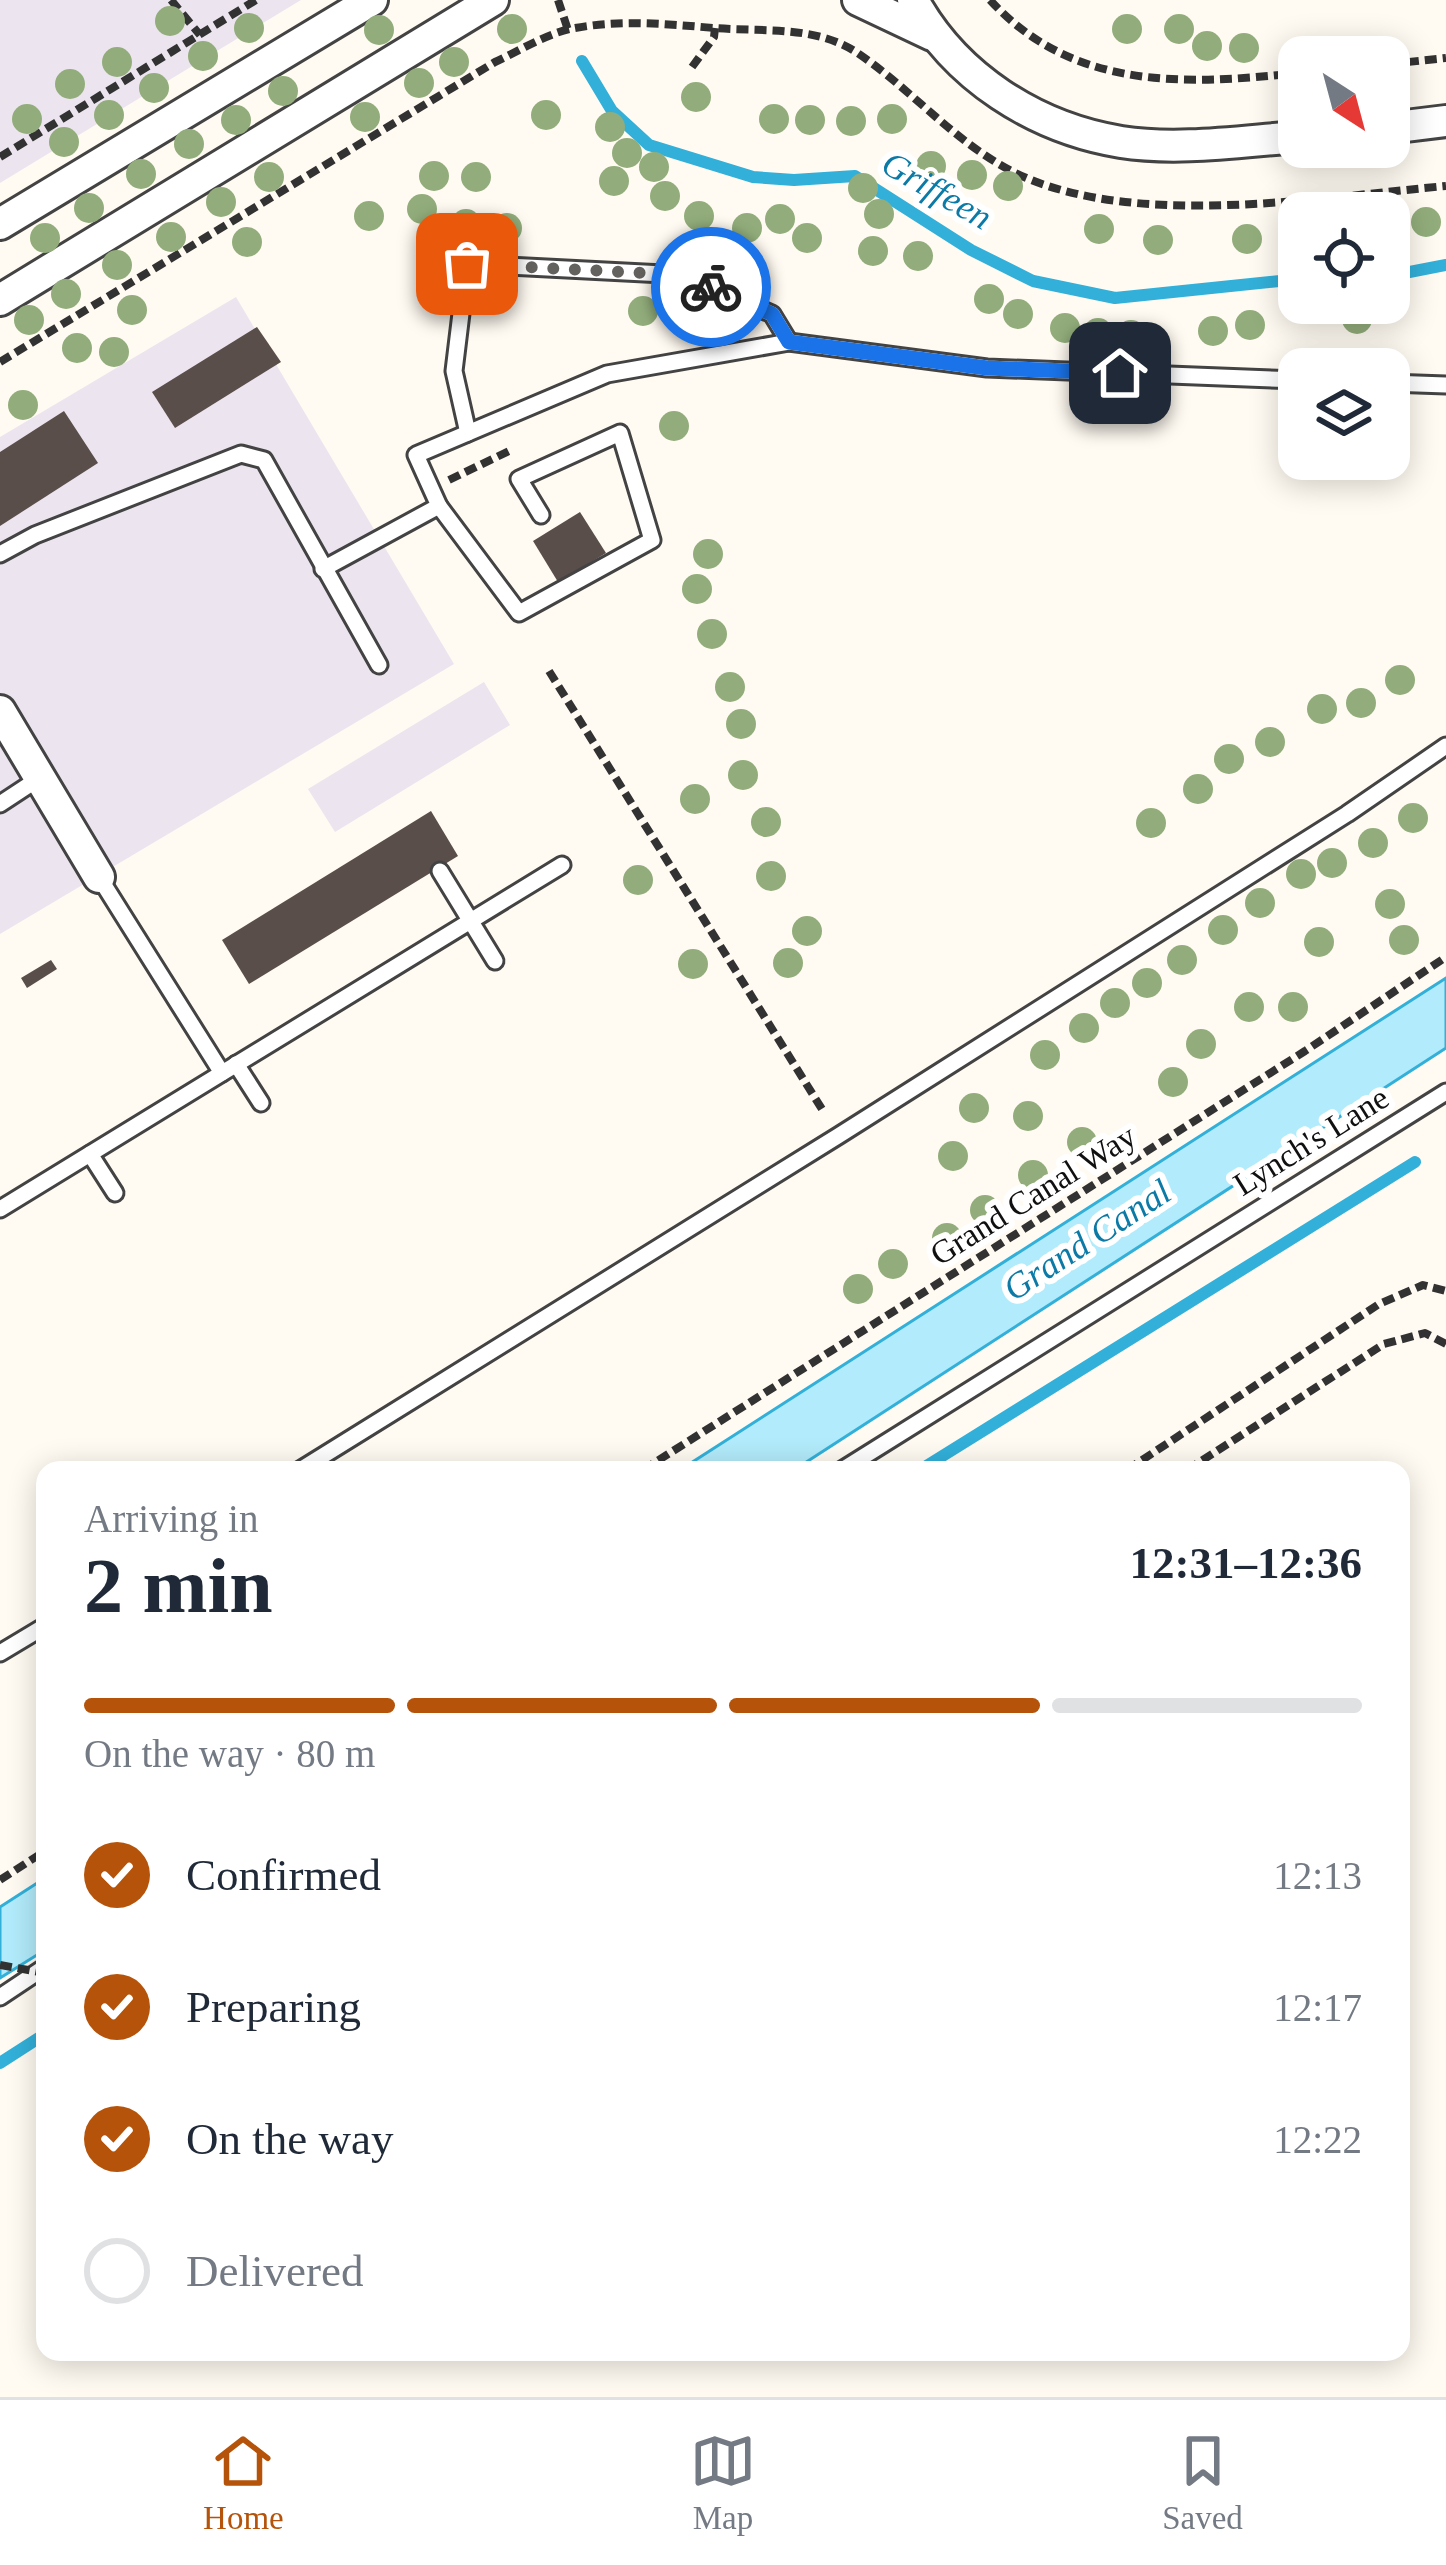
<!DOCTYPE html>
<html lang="en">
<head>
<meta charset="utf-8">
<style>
  body { margin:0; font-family:Georgia,serif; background:#f2f2f3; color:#1f2937; height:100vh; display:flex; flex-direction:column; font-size:45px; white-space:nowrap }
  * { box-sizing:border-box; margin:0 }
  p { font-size:39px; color:#747a83 }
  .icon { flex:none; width:66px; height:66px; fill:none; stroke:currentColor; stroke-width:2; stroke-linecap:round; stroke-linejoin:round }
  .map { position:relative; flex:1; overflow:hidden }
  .sheet { position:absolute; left:36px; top:1461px; width:1374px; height:900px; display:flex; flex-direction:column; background:#fff; border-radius:24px; box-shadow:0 6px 30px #0003 }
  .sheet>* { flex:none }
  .needle { width:78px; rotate:144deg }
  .buttons { position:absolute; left:1278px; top:36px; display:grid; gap:24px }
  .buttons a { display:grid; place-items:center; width:132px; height:132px; border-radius:24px; background:#fff; box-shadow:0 6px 30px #0003; font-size:60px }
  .pin { position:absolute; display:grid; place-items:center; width:102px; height:102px; color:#fff; margin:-51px; border-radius:24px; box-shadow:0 6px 18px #0006 }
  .courier { position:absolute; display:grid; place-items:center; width:120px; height:120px; margin:-60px; border:9px solid #1a73e8; border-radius:50%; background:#fff; color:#222; box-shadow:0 3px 15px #0007 }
  .headline em { font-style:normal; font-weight:700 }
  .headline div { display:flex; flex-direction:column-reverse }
  .headline { display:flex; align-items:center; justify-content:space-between; height:204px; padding:0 48px }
  h1 { font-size:78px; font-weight:700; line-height:90px }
  .bar { display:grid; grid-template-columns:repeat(4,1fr); gap:18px 12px; align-content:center; height:144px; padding:0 48px }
  .bar i { height:15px; border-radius:9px; background:#e0e1e3 }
  .bar .selected { background:#b45309 }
  .bar p { grid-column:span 4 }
  ol { padding:0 48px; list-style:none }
  li { display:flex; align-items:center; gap:36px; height:132px }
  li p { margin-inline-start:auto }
  li .icon { padding:12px; border-radius:50%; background:#b45309; color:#fff; stroke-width:4 }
  li:last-child { color:#747a83 }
  li i { width:66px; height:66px; border:6px solid #e0e1e3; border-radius:50% }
  .tab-bar { display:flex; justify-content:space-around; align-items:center; height:168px; border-top:3px solid #e0e1e3; background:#fff; font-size:33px; color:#747a83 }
  .tab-bar a { display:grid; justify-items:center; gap:6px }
  .tab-bar .selected { color:#b45309 }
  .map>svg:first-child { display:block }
</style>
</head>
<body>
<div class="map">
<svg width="1446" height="2397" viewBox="0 0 1446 2397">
  <rect width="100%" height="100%" fill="#fffbf2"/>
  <g fill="#ece4ef">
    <polygon points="0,0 301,0 0,183"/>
    <polygon points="236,297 454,664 0,934 0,437"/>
    <polygon points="484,682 510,725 335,832 308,789"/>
  </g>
  <g fill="#b2ebfb" stroke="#32b0d9" stroke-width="3">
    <polygon points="1446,978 1446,1048 794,1470 680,1470"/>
    <polygon points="45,1878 45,1950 0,1978 0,1907"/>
  </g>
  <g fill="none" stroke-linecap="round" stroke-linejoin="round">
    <g stroke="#32b0d9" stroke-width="12">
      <polyline points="582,61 612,111 649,145 753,177 794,180 855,176 971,250 1033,281 1115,298 1299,279"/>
      <polyline points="1389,276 1446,265"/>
      <polyline points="920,1470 1415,1162"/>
      <polyline points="0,2063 45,2034"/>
    </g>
  </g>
  <g fill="#5a4e4b">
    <polygon points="257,327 281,362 175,428 152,392"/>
    <polygon points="64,411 98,463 0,526 0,452"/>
    <polygon points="580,512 606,553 558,582 533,541"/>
    <polygon points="431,811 458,856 249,984 222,940"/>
    <polygon points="51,960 57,969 27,988 21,978"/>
  </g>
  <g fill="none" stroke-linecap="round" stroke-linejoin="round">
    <g stroke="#434343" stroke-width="21">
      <g id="service">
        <polyline points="1389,383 1446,385"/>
        <polyline points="468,433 454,371 467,264 683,275 772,314 789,342"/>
        <polyline points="439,506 519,613 652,540 620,433 519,479 541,515"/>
        <polyline points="0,554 35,535 241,454 264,460 379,665"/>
        <polyline points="323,569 439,506 416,455 607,374 789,342 987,368 1299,380"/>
        <polyline points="0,804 38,779"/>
        <polyline points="440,871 495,961"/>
        <polyline points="99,877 222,1073"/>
        <polyline points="236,1064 261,1103"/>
        <polyline points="90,1154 115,1193"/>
        <polyline points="0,1209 562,865"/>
        <polyline points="300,1470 838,1136 1347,814 1446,746"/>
        <polyline points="842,1470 1446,1092"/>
        <polyline points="0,1653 45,1626"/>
        <polyline points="0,1997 45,1967"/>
      </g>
    </g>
    <g stroke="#434343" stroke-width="36">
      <g id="minor">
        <polyline points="858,0 932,35"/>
        <path d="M913,0c42,77 122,128 208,142 58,9 121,-1 178,-5"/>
        <polyline points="1389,128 1446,121"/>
        <polyline points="0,224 372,0"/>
        <polyline points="0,300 493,0"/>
        <polyline points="0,711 99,877"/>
      </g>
    </g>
    <g stroke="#323232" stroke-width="8" stroke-dasharray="12 6" stroke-linecap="butt">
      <polyline points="171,0 200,35"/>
      <polyline points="558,0 568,30"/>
      <path d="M990,0c83,91 196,85 309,73"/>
      <polyline points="1389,64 1446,58"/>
      <polyline points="692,67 714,37 715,28"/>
      <polyline points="0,157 256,0"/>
      <path d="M0,362l495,-300c24,-11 49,-27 75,-33 49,-10 96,-5 144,-1 48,4 100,-3 142,24 67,45 112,109 192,134 117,38 277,11 398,0"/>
      <polyline points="449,480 511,450"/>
      <polyline points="549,671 825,1114"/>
      <polyline points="643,1470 1305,1051 1446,957"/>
      <polyline points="1127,1470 1379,1304 1423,1285 1446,1291"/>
      <polyline points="1187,1470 1384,1344 1425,1333 1446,1344"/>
      <polyline points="0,1880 45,1851"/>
    </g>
    <use href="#service" stroke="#fff" stroke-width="15"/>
    <use href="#minor" stroke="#fff" stroke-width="30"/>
    <polyline stroke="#323232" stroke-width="8" stroke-dasharray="12 6" stroke-linecap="butt" points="0,1965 45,1973"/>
  </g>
  <g fill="#92ad7b">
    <circle cx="170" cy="21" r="15"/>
    <circle cx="249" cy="28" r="15"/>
    <circle cx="512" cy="29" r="15"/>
    <circle cx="1127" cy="29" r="15"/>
    <circle cx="1179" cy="29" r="15"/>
    <circle cx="379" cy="30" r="15"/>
    <circle cx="1207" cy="46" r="15"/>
    <circle cx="1244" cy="48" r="15"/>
    <circle cx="203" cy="56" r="15"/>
    <circle cx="117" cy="62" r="15"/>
    <circle cx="454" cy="62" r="15"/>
    <circle cx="419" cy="83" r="15"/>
    <circle cx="70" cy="84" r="15"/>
    <circle cx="154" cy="88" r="15"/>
    <circle cx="283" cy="91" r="15"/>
    <circle cx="696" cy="97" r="15"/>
    <circle cx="109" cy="115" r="15"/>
    <circle cx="546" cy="115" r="15"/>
    <circle cx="365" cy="117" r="15"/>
    <circle cx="27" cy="119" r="15"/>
    <circle cx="774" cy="119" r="15"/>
    <circle cx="892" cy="119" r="15"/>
    <circle cx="236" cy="120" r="15"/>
    <circle cx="810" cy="120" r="15"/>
    <circle cx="851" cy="121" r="15"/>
    <circle cx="610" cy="127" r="15"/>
    <circle cx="64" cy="142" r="15"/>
    <circle cx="189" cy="144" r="15"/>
    <circle cx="627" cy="153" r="15"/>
    <circle cx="931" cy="166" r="15"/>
    <circle cx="654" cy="167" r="15"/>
    <circle cx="141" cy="174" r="15"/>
    <circle cx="972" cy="175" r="15"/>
    <circle cx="434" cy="176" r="15"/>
    <circle cx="269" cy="177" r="15"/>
    <circle cx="476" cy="177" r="15"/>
    <circle cx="614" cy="181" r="15"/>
    <circle cx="1008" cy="186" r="15"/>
    <circle cx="863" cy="188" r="15"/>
    <circle cx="665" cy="196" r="15"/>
    <circle cx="221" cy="202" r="15"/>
    <circle cx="89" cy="208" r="15"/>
    <circle cx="422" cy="209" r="15"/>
    <circle cx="879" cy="214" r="15"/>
    <circle cx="369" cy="216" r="15"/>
    <circle cx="699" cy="216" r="15"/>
    <circle cx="780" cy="219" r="15"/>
    <circle cx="1426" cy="222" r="15"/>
    <circle cx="466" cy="224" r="15"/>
    <circle cx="507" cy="228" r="15"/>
    <circle cx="747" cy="228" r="15"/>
    <circle cx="1099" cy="229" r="15"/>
    <circle cx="171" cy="237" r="15"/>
    <circle cx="45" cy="238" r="15"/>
    <circle cx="807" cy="238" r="15"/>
    <circle cx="1247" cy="239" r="15"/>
    <circle cx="1158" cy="240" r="15"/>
    <circle cx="247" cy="242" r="15"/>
    <circle cx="873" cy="251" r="15"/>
    <circle cx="918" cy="256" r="15"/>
    <circle cx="117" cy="265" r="15"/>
    <circle cx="66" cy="294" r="15"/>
    <circle cx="989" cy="299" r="15"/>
    <circle cx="132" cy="310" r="15"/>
    <circle cx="643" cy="311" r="15"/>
    <circle cx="1018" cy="314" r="15"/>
    <circle cx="1357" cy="319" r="15"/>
    <circle cx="29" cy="320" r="15"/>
    <circle cx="1250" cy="325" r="15"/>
    <circle cx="1065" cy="328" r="15"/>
    <circle cx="1213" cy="331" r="15"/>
    <circle cx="1098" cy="333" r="15"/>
    <circle cx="1131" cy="335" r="15"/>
    <circle cx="77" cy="348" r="15"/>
    <circle cx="114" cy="352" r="15"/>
    <circle cx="23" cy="405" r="15"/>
    <circle cx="674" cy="426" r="15"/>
    <circle cx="708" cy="554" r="15"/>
    <circle cx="697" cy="589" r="15"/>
    <circle cx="712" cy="634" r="15"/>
    <circle cx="1400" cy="680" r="15"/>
    <circle cx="730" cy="687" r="15"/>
    <circle cx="1361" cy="703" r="15"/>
    <circle cx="1322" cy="709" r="15"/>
    <circle cx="741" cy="724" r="15"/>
    <circle cx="1270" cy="742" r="15"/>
    <circle cx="1229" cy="759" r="15"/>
    <circle cx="743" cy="775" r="15"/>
    <circle cx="1198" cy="789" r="15"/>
    <circle cx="695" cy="799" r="15"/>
    <circle cx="1413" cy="818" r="15"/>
    <circle cx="766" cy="822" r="15"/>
    <circle cx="1151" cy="823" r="15"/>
    <circle cx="1373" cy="843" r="15"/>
    <circle cx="1332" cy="863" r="15"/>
    <circle cx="1301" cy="874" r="15"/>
    <circle cx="771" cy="876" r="15"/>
    <circle cx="638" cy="880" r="15"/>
    <circle cx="1260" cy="903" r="15"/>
    <circle cx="1390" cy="904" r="15"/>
    <circle cx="1223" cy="930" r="15"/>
    <circle cx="807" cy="931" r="15"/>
    <circle cx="1404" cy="940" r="15"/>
    <circle cx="1319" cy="942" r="15"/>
    <circle cx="1182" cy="960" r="15"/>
    <circle cx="788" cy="963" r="15"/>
    <circle cx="693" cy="964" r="15"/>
    <circle cx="1147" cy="983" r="15"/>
    <circle cx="1115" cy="1003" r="15"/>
    <circle cx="1249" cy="1007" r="15"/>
    <circle cx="1293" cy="1007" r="15"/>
    <circle cx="1084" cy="1028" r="15"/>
    <circle cx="1201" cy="1044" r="15"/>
    <circle cx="1045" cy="1055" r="15"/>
    <circle cx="1173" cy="1082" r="15"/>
    <circle cx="974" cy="1108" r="15"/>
    <circle cx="1028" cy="1116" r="15"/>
    <circle cx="1082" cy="1142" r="15"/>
    <circle cx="953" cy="1156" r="15"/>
    <circle cx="1033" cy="1175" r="15"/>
    <circle cx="985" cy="1210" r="15"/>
    <circle cx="947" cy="1238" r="15"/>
    <circle cx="893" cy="1264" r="15"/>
    <circle cx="858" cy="1289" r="15"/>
  </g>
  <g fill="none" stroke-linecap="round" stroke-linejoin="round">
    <polyline stroke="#64625f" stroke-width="12" stroke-dasharray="0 21.6" points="467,264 683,275 711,287"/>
    <polyline stroke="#1a73e8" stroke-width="15" points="711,287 772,314 789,342 987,368 1120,373"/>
  </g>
  <g text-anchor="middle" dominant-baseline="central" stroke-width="12" stroke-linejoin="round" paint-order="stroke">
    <g font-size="33" fill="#101010" stroke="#fff">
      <text transform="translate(1311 1141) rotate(-32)">Lynch's Lane</text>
      <text transform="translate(1033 1195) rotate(-32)">Grand Canal Way</text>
    </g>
    <g font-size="36" font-style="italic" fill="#0c7aa6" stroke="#fff">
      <text transform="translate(937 190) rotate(30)">Griffeen</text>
      <text transform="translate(1087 1240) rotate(-33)">Grand Canal</text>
    </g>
  </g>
</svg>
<div class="buttons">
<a><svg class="needle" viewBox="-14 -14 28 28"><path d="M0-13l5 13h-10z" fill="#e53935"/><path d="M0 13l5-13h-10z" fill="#747a83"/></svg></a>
<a><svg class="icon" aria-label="locate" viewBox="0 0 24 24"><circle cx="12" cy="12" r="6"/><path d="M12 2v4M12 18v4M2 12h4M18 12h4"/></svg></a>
<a><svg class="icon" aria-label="layers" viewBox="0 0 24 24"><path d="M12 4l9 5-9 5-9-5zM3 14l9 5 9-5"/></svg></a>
</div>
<div class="pin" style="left:467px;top:264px;background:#ea580c"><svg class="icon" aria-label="bag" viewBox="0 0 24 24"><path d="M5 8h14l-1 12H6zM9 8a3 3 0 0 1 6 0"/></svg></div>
<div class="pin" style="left:1120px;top:373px;background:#1f2937"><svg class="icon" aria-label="home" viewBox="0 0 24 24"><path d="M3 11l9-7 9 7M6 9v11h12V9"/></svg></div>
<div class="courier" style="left:711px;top:287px"><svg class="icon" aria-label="bike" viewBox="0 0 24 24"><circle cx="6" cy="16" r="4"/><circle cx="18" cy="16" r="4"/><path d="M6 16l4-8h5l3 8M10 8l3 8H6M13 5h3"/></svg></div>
<section class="sheet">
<div class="headline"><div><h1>2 min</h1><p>Arriving in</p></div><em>12:31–12:36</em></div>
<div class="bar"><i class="selected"></i><i class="selected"></i><i class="selected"></i><i></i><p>On the way · 80 m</p></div>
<ol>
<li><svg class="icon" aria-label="check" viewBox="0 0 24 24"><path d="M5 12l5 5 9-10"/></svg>Confirmed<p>12:13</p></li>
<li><svg class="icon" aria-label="check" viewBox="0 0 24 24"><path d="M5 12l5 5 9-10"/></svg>Preparing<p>12:17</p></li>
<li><svg class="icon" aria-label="check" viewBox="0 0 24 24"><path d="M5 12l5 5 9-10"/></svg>On the way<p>12:22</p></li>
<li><i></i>Delivered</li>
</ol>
</section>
</div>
<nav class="tab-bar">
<a class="selected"><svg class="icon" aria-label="home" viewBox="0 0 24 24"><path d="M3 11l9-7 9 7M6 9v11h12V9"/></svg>Home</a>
<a><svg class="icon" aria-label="map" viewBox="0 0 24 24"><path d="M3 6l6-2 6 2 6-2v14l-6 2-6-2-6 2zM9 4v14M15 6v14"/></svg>Map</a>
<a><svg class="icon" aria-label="saved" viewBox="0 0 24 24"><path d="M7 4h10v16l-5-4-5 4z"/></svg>Saved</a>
</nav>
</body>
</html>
